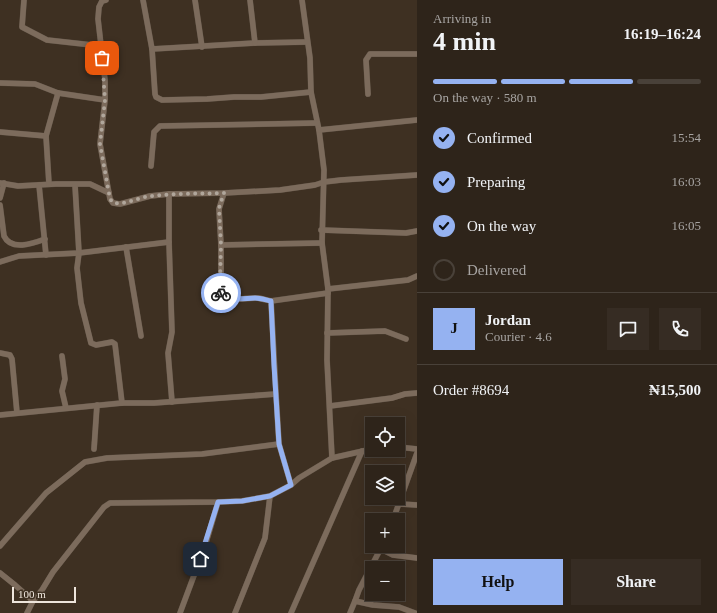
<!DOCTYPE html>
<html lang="en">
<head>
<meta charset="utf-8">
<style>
  body { margin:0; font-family:"Times New Roman",serif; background:#362c23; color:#f1f3f6; height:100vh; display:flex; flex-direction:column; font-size:15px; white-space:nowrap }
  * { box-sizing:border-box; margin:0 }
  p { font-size:13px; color:#a7a4a2 }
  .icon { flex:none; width:22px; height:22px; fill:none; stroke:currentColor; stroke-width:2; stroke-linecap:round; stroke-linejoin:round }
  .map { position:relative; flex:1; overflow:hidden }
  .sheet { display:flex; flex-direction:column; background:#2e241a; width:300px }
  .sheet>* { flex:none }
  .controls { position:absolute; left:365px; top:417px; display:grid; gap:8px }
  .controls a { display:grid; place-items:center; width:40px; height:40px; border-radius:0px; background:#2e241a; box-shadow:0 4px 16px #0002,0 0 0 1px #494139; font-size:20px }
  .scale { position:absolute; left:12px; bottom:10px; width:64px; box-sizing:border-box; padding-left:4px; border:2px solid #eee5dc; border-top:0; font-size:11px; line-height:14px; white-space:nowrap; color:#eee5dc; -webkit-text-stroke:3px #3e3022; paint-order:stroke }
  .pin { position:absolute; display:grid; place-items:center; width:34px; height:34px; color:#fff; margin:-17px; border-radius:8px; box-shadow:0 2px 6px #0006 }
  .courier { position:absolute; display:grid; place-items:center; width:40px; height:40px; margin:-20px; border:3px solid #95b2f1; border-radius:50%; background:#fff; color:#222; box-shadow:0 1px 5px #0007 }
  .head em { font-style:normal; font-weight:800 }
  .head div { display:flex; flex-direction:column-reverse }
  .head { display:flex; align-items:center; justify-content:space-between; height:68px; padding:0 16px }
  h1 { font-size:26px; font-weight:800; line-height:30px }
  .bar { display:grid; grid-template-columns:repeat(4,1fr); gap:6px 4px; align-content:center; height:48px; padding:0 16px }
  .bar i { height:5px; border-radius:3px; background:#494139 }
  .bar .selected { background:#95b2f1 }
  .bar p { grid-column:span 4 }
  .line { display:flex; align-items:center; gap:10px; padding:0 16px; border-top:1px solid #494139 }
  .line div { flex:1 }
  .round { display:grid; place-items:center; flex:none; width:42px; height:42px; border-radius:0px; background:#362c23 }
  ol { padding:0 16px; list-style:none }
  li { display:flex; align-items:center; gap:12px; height:44px }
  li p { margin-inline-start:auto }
  li .icon { padding:4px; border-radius:50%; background:#95b2f1; color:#111; stroke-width:4 }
  li:last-child { color:#a7a4a2 }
  li i { width:22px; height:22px; border:2px solid #494139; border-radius:50% }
  .action { display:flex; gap:8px; margin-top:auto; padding:8px 16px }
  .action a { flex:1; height:46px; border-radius:0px; background:#95b2f1; color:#111; font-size:16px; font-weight:800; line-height:46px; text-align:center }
  .action a+a { background:#362c23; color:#f1f3f6 }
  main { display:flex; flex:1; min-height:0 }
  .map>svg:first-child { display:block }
</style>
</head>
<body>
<main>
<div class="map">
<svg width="417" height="613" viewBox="0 0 417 613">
  <rect width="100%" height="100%" fill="#3e3022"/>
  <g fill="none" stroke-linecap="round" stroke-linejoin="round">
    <g stroke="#594d41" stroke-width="6">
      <g id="minor">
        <polyline points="24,0 22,27 47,40 101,46"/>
        <polyline points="106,0 102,1 99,7 98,19 105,80 105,100 100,144 110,199 113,203 120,204 150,196 169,194 224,193 280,190 315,185 324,182 341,180 417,175"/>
        <polyline points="143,0 152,49 255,43 307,42"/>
        <polyline points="195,0 202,47"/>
        <polyline points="250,0 255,43"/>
        <polyline points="302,0 310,58 311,92 319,130 324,170 322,243 328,289 327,360 332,458"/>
        <polyline points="152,49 155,94 156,97 162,100 207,99 234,97 261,97 311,92"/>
        <polyline points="0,83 35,84 58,93 105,100"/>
        <polyline points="368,94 366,60 370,54 417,54"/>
        <polyline points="319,130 417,120"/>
        <polyline points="0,132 46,136"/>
        <polyline points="151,166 154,132 160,126 317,123"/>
        <polyline points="0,183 18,186 56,184 90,184 109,193"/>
        <polyline points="49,184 46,136 58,93"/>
        <polyline points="39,185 46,255"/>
        <polyline points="75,185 79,253 77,268 81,303 91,343 96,345 112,342 115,344 122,403"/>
        <path d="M224,193l-5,16 2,36v47c6,12 25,5 37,6 4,1 9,2 13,3l5,93"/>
        <polyline points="169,194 169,242 172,332 168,353 172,402"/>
        <polyline points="0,198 4,183"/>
        <path d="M0,205l4,31c7,15 28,8 41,3"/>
        <polyline points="321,230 406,233 417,231"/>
        <polyline points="221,245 322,243"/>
        <polyline points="126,247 141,336"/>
        <polyline points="0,262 19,256 79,253 169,242"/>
        <polyline points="328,289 408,280 417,276"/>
        <polyline points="271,301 328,293"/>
        <polyline points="327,333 385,331 406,339"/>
        <polyline points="0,353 10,355 12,359 17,413"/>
        <polyline points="62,356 65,379 62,391 66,408"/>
        <polyline points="330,406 392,398 405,394 417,393"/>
        <polyline points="0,415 122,403 154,403 276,394 279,444 291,485"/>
        <polyline points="398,447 417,449"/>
        <polyline points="94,449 97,405"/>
        <polyline points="400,504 417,505"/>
        <polyline points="393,520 417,453"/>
        <polyline points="0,546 46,493 85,462 107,458 202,454 279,444"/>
        <polyline points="382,546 359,590 355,601 373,605 399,607 415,613"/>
        <polyline points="381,549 393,555 417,558"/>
        <polyline points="0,573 15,585 33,601"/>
        <polyline points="27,613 33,601 42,590 53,572 104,507 110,503 218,502 242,501 270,496 291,485 299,478 332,458 372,449"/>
        <polyline points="180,613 205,546 218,502"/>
        <polyline points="235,613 265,538 270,496"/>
        <polyline points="291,613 362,451"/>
        <polyline points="350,613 355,601"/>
      </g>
    </g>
    <use href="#minor" stroke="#7c6b5c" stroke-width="5.5"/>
  </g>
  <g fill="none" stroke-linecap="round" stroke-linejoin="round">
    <path stroke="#b0a69b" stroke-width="4" stroke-dasharray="0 7.2" d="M102,58l3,42 -5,44 10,55 3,4c13,2 26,-6 39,-7 24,-3 48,-2 72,-3l-5,15 2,37 -1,37 1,11"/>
    <path stroke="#95b2f1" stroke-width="5" d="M200,559l18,-57 24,-1 28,-5 21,-11 -12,-41 -5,-79 -3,-64c-5,-1 -11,-3 -16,-3 -10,0 -27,4 -34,-5"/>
  </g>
</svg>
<div class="controls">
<a><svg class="icon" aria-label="locate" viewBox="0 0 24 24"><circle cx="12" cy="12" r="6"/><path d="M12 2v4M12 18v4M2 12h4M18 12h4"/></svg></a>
<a><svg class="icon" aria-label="layers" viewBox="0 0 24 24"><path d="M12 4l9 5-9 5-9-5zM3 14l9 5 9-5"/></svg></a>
<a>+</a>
<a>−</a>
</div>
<div class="scale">100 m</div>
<div class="pin" style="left:102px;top:58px;background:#ea580c"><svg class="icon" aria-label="bag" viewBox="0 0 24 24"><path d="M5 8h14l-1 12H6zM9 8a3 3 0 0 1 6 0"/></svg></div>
<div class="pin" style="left:200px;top:559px;background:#1f2937"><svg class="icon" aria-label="home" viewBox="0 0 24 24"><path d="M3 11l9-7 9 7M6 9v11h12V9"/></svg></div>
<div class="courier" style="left:221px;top:293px"><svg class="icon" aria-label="bike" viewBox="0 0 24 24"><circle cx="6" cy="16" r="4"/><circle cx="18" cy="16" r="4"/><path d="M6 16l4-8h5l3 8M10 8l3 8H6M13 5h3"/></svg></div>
</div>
<section class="sheet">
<div class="head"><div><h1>4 min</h1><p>Arriving in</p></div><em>16:19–16:24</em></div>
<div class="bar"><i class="selected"></i><i class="selected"></i><i class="selected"></i><i></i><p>On the way · 580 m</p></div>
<ol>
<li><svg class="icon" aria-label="check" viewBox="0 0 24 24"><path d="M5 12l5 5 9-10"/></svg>Confirmed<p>15:54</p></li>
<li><svg class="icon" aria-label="check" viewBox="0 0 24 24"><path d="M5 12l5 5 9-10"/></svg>Preparing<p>16:03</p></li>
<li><svg class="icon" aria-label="check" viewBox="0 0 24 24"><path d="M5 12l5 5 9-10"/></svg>On the way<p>16:05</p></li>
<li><i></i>Delivered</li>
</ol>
<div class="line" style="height:72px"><b class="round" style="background:#95b2f1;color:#111">J</b><div><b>Jordan</b><p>Courier · 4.6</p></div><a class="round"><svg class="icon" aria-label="chat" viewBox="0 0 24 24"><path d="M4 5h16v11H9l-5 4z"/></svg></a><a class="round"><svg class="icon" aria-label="phone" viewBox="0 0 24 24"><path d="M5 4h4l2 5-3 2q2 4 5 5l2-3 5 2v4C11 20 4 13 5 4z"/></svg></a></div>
<div class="line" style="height:52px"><div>Order #8694</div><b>₦15,500</b></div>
<div class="action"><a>Help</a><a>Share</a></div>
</section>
</main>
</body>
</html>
